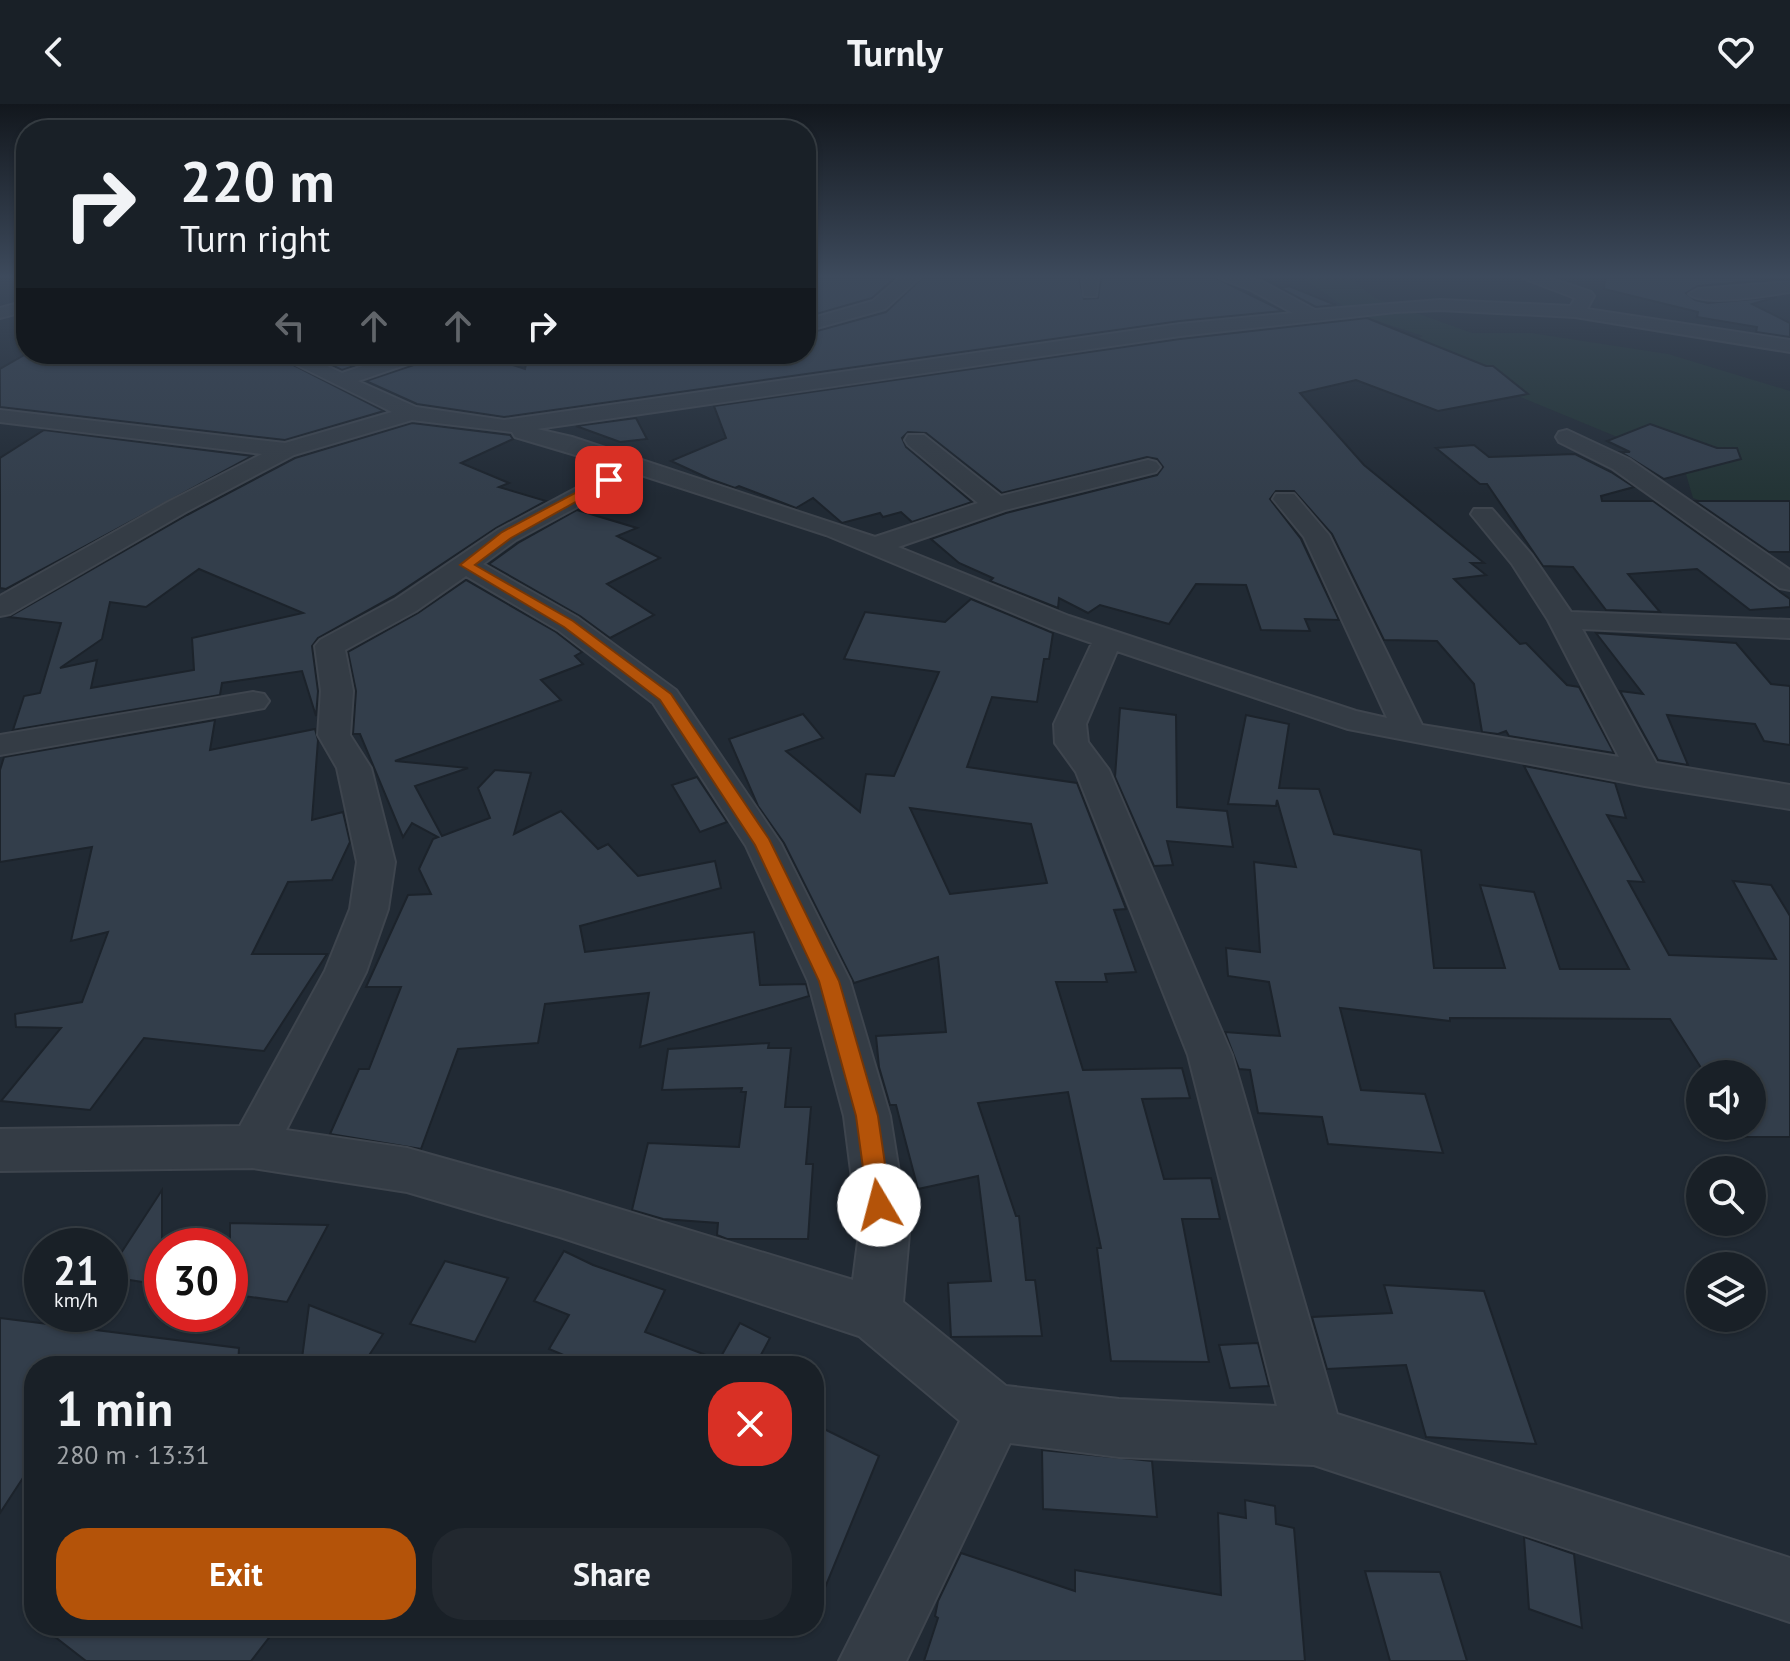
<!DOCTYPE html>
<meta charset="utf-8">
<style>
:root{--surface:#192027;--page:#22282f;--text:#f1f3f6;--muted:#9fa3a7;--line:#373e44;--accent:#b45309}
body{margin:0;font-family:"PT Sans",sans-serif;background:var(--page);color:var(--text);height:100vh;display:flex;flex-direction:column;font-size:30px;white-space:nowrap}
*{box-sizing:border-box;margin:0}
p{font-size:26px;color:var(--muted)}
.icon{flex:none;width:44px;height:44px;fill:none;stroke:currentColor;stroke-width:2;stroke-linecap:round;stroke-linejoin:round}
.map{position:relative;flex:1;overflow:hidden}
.sheet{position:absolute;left:24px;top:1252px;width:800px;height:280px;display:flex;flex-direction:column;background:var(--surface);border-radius:32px;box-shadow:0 2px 6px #0004,0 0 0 2px var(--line)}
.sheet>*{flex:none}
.guide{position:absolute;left:16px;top:16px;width:800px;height:244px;border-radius:32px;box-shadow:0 2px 6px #0004,0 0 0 2px var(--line);background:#192027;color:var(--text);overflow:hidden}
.tools{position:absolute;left:1686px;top:956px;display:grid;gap:16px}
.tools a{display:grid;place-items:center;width:80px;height:80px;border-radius:50%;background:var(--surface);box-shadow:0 2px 6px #0004,0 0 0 2px var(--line);font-size:40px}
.speed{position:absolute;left:24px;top:1124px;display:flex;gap:16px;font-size:40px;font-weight:700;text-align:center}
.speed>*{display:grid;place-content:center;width:104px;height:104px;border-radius:50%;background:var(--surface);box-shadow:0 2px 6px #0004,0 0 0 2px var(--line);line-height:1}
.speed small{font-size:20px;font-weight:400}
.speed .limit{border:12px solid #d22;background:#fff;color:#111}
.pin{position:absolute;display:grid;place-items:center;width:68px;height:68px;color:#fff;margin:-34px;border-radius:16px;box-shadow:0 4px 12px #0006}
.me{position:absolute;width:88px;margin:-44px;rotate:352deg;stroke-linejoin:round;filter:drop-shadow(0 0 6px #0008)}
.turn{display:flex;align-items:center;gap:28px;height:168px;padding:0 32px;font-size:36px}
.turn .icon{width:104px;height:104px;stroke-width:2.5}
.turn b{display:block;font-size:56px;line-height:68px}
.lanes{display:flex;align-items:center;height:76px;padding:0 32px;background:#0003;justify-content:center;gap:40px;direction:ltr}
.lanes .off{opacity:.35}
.round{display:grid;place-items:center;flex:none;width:84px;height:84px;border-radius:32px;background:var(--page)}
.summary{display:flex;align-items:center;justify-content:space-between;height:136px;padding:0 32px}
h1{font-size:48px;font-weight:800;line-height:60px}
.primary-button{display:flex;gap:16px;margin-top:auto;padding:16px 32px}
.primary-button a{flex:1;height:92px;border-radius:32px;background:var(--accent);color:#fff;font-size:32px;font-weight:800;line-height:92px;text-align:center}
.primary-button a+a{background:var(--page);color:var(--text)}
header{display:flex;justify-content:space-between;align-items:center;height:104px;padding:0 32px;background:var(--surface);font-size:36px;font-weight:800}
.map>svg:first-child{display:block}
.green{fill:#233435}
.building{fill:#333e4b;stroke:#1c232b;stroke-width:2;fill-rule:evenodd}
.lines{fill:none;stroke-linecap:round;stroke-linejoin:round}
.street-casing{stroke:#3e454e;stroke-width:4}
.street{fill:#343c45;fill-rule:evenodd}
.route{fill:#b45309;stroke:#753606;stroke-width:2}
</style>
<header><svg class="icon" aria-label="back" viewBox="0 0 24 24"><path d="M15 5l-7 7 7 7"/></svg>Turnly<svg class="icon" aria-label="heart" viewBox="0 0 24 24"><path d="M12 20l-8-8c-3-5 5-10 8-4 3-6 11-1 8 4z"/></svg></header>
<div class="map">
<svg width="1790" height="1557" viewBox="0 0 1790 1557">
<rect width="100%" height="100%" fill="#212a34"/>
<polygon class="green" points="1303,174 1350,174 1375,194 1472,229 1531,229 1668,250 1790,287 1790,428 1693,394 1683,360 1399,243 1423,232 1353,209"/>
<g class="building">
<polygon points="806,174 895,174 872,194 806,213"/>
<polygon points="922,174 1079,174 1084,195 1098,194 1101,174 1216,174 1283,207 1180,217 504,313 417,300 366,277 426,257 431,250 478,250 525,265 528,250 806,250 806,230 886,208"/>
<polygon points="1261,174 1264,174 1282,184 1289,182 1336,201 1316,203"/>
<polygon points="1605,174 1790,174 1698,182 1686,189 1695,196 1708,199 1777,193 1752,200 1790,219 1790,233 1756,228 1757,223 1697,213 1698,208 1604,185"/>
<polygon points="1367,214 1486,262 1493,262 1528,290 1438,307 1356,276 1300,289 1364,361 1484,459 1471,459 1486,471 1454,475 1520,540 1526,539 1567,581 1579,583 1614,649 1509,632 1506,627 1498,630 1482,628 1474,580 1437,537 1384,536 1332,430 1294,387 1276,387 1270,395 1301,435 1339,516 1305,515 1310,527 1261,526 1246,481 1196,480 1169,520 1100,501 1088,509 1059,494 1058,504 990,477 993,474 959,459 931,435 1006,409 1157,371 1163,363 1157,355 1147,353 1002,389 926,329 908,328 902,334 906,343 972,398 912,418 901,408 883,413 880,409 842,419 813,394 796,404 739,382 735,384 710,375 671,357 726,334 714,302 1180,235"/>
<polygon points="26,250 272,250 384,307 285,336 0,303 0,265"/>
<polygon points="308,250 390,250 342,266"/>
<polygon points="636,314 647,335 620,338 576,322"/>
<path d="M412,319l98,12 3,4 -52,24 48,20 -10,4 47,14 -50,27 -102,68 -76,42 -6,8 6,45 -2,25 -14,-45 -80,12 -2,12 -207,35 11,-34 16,-3 21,-70 -52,-6 178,-102 108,-57zM199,465l104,44 -111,25 2,32 -103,18 6,-28 -37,8 42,-29 8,-37 36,5z"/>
<polygon points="1650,320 1717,344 1737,344 1741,355 1664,375 1621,348 1630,348 1607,337"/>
<polygon points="44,326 252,352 6,485 0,484 0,354"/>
<polygon points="1474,341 1489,353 1575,350 1611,368 1634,383 1601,392 1602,397 1653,397 1790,495 1790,503 1750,506 1697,465 1628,470 1660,508 1606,506 1573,463 1543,462 1487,380 1480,380 1436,344"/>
<polygon points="1695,397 1790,397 1790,448 1769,448"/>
<polygon points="577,406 637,424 617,432 660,454 607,480 654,511 610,534 580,512 489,460 518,439"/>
<polygon points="466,476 556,528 582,548 575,552 583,560 541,576 561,596 395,657 468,664 415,682 442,732 490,714 478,684 495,666 531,669 514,730 561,707 598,745 608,740 638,772 715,757 721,784 580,822 585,848 754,828 760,881 806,880 809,892 640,943 649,889 545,900 538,939 458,945 421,1045 330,1030 359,965 369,965 401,883 366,883 408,791 431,790 419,765 433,735 438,733 412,719 403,733 360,630 353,630 356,587 348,548 418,509"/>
<path d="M971,495l82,34 -4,26h-5l-7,43 -45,-5 -25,70 110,16 49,126 -12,1 22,62 -31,2 2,8h-51l27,88 99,-2 8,30 -48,1 22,80 47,-1 9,41h-38l27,143 -98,-1 -14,-113h4l-33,-156 -90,11 38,113h3l7,64h9l7,56 -91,1 -3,-54 43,-2 -13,-105 -60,13 -22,-84h-6l-11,-38 -3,-31 70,-4 -8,-75 -84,26 -70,-140 -26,-37 -29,-67 74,-25 20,24 -37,13 74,61 6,-38 28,2 45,-104 -95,-13 21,-47 80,10zM910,704l121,16 16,59 -97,11z"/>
<polygon points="1596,529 1736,539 1771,580 1790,582 1790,641 1764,637 1755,620 1667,611 1688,661 1658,656 1620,587 1643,590"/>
<polygon points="1120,604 1176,611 1177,703 1227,707 1233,743 1167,737 1173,761 1154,762 1115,673"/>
<polygon points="1246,611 1289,620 1279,684 1319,685 1334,730 1421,746 1434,864 1505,864 1480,781 1534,788 1560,865 1629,865 1524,662 1615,679 1626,714 1607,711 1644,778 1628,777 1669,851 1776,855 1733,777 1771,781 1790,812 1790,1033 1746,1033 1739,1022 1752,1022 1752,970 1705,970 1670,915 1450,914 1450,917 1340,904 1361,986 1425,990 1443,1049 1328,1040 1322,1013 1258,1009 1250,966 1239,965 1225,928 1280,932 1269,878 1228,872 1226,844 1260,848 1254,758 1296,763 1277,696 1276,702 1228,700"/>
<polygon points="215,616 210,646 315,625 318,636 312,716 343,708 350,738 332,776 288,778 252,850 327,850 264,947 144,934 90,1006 1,997 61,924 16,923 15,910 82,898 108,828 71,837 92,743 0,758 0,666 4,653"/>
<polygon points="697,673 727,718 700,728 672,681"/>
<polygon points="769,939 768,944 791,944 785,1003 811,1003 806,1060 813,1060 808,1135 727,1135 717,1131 718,1119 663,1115 632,1106 648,1039 739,1043 746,988 741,988 742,984 662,986 668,945"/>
<polygon points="162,1086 162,1181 110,1173 110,1166"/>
<polygon points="230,1119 328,1121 287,1198 230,1190"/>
<polygon points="564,1147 593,1161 665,1186 645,1228 719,1256 740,1219 770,1234 755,1262 590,1262 549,1245 569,1211 534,1197"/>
<polygon points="445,1157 508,1174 475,1238 410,1220"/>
<polygon points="1384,1181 1484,1187 1536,1340 1426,1333 1406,1261 1327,1265 1312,1213 1392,1209"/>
<polygon points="309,1201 383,1230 362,1262 301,1262"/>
<polygon points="0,1214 239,1244 238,1262 34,1262 34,1357 0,1409"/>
<polygon points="1258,1239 1269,1282 1230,1284 1219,1241"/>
<polygon points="814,1320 879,1352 815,1508 814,1508"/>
<polygon points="1042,1346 1152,1357 1157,1413 1043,1405"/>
<polygon points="1245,1396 1275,1402 1276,1420 1294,1424 1305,1557 924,1557 938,1514 935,1512 938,1497 961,1449 1075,1487 1075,1466 1221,1491 1218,1409 1246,1414"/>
<polygon points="1524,1433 1574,1450 1582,1524 1529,1505"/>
<polygon points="1365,1467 1440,1468 1467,1557 1390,1557"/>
<polygon points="41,1522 278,1522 251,1557 86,1557"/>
</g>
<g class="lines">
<defs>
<g id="street">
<polygon points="900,174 919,174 885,205 806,227 806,216 873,197"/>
<polygon points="1082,174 1098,174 1096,192 1084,192"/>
<path d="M1219,174h29l15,4 52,28 125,-10 131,6 4,-8 -52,-20h26l42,14 3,4 -7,13 203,31v12l-215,-35 -135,-7 -45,2 -215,24 -643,93 35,8 303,100 103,-34 -70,-58 -3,-5 3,-5h16l77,61 147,-36 8,2 4,5 -4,5 -151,38 -107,37 171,69 287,95 31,7 -83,-181 -31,-38 3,-5h18l35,41 93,190 197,32 -71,-137 -36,-56 -41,-50 3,-5h18l39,45 40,58 219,8v18l-208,-9 74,134 134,22v24l-145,-23 -297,-57 -231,-78 -31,73 2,18 21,28 123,285 105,359 453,144v64l-476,-157 -195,-8 -109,-14 -104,218h-67l121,-240 -101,-85 -299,-99 -153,-45 -154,-24 -253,3v-42l240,-3 85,-155 25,-62 7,-47 -20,-94 -19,-33 3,-44 -6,-45 5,-6 76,-41 102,-69 118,-63 -101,-30 -3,-5 -100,-12 -118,35 -108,57 -176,102 -10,2v-20l168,-94 94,-48 -262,-32v-12l285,33 107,-31 -117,-58h26l41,19 57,-19h29l-3,4 -67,23 58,26 88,13 676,-96 113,-11 -42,-23zM638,370l188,61 223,93 43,15 -38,81 1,19 21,29 112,283 89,351 -158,-7 -113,-13 -103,-84 6,-68 -19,-118 -40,-135 -69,-137 -105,-154 -98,-72 -95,-54 33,-24zM466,472l92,54 95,73 93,143 62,135 36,135 15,118 -6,46 -293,-89 -153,-43 -121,-18 80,-158 22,-63 7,-47 -24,-94 -21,-33 3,-44 -8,-41 71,-39z"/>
<path d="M1790,178v10c-21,3 -86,15 -101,2l9,-5z"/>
<polygon points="26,197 26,207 0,214 0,204"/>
<polygon points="1567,326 1629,355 1790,466 1790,486 1780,484 1613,365 1559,338 1556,333 1559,328"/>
<polygon points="253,588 264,590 269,597 264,604 0,651 0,631"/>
</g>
</defs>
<use href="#street" class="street-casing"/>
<use href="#street" class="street"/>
</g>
<linearGradient id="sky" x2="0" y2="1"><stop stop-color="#12171d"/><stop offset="0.44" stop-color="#3d4a5c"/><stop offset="1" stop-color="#3d4a5c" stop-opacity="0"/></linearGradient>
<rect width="1790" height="392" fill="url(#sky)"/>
<polygon class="route" points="605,373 615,376 511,434 475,461 573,517 671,590 769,735 839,877 878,1012 891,1101 888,1109 879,1112 871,1109 868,1101 856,1012 819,877 755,741 660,596 564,523 460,461 502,428"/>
</svg>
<div class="tools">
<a><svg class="icon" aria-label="sound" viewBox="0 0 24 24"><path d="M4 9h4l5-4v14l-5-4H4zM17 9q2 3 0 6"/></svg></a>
<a><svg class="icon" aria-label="search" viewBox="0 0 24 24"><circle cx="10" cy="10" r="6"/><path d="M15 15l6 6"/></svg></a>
<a><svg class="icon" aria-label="layers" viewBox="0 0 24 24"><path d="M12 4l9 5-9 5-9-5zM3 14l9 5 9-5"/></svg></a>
</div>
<div class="speed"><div>21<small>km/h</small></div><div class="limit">30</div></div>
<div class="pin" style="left:609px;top:376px;background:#d93025"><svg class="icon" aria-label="arrive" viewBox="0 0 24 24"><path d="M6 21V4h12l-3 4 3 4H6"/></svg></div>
<svg class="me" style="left:879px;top:1101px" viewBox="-20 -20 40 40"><circle r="19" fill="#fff"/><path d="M0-13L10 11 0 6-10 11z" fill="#b45309"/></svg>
<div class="guide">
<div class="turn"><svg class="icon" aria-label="right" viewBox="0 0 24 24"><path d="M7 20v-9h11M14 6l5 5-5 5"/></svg><div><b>220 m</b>Turn right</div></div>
<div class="lanes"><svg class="icon off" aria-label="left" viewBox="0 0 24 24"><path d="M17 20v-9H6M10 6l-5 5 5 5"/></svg><svg class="icon off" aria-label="ahead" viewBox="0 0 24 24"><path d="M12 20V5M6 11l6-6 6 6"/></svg><svg class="icon off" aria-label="ahead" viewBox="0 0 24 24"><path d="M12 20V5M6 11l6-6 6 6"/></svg><svg class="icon" aria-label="right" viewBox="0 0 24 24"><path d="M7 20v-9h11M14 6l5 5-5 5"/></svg></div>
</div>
<section class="sheet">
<div class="summary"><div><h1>1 min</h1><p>280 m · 13:31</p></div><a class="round" style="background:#d93025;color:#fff"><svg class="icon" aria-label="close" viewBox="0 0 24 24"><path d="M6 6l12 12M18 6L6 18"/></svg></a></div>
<div class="primary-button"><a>Exit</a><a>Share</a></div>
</section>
</div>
